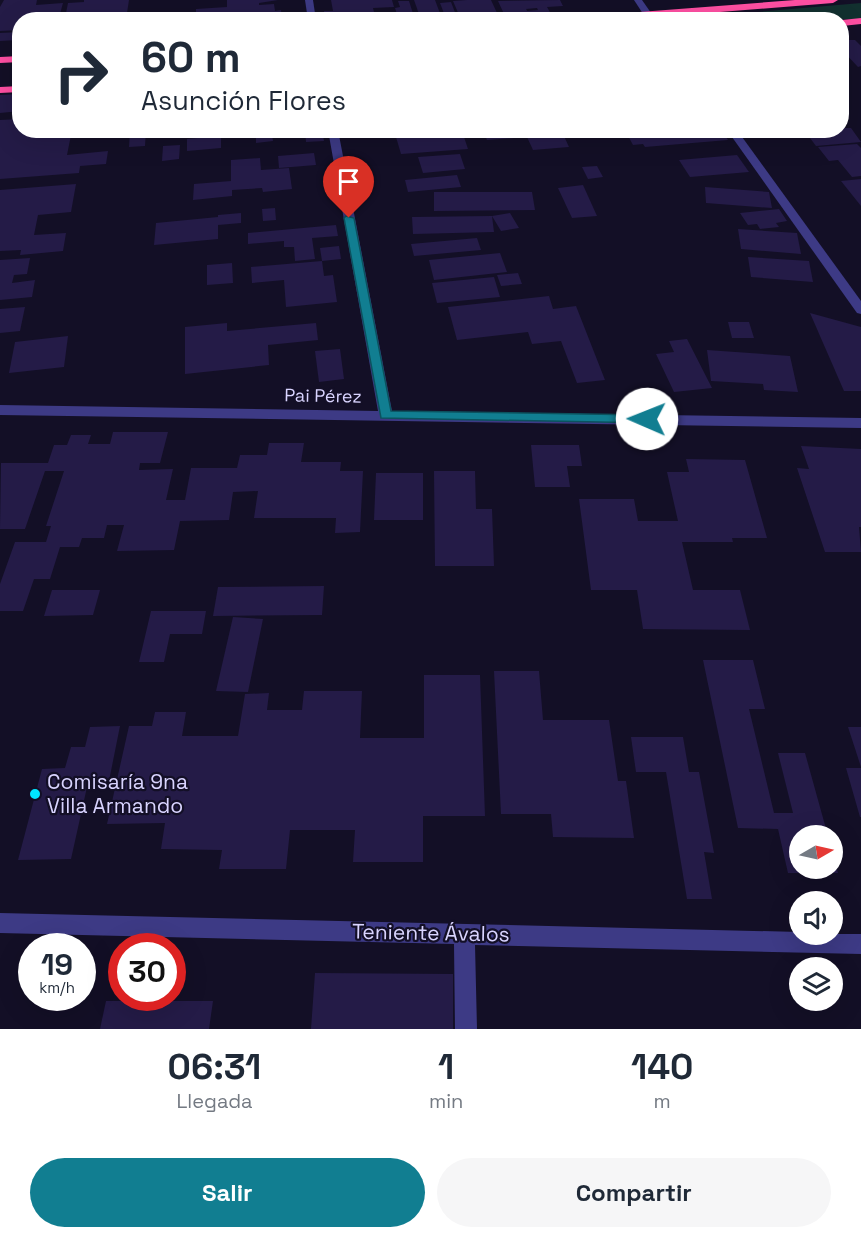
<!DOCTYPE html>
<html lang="es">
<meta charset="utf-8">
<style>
:root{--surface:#fff;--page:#f6f6f7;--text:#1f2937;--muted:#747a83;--accent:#117e91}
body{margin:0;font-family:"Space Grotesk",sans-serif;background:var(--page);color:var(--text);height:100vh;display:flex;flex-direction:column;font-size:22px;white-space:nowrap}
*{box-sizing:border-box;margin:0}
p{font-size:20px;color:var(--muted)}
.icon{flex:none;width:33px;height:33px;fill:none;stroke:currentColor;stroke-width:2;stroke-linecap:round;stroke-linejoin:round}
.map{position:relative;height:1029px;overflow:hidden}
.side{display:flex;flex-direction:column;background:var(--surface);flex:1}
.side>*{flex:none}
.top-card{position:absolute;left:12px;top:12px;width:837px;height:126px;border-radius:24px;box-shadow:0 6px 24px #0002;background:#fff;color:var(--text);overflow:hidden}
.needle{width:39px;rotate:81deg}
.tools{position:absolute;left:789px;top:825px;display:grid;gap:12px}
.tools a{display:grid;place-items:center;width:54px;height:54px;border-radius:50%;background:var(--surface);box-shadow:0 6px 24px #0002;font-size:30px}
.speed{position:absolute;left:18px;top:933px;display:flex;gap:12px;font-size:30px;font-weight:700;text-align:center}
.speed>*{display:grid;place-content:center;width:78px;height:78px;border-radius:50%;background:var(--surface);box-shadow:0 6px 24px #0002;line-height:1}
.speed small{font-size:15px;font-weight:400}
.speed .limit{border:9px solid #d22;background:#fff;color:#111}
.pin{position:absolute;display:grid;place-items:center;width:51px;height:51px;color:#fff;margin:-62px -26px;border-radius:50% 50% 50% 0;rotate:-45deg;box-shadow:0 0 6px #0007}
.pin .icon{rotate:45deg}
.me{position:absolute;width:66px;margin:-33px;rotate:271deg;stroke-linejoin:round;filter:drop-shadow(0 0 4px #0008)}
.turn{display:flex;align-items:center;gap:21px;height:126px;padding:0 30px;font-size:27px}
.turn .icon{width:78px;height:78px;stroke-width:2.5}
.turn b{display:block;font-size:42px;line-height:51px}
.eta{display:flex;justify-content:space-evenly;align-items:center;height:102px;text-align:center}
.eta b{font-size:36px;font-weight:800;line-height:42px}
.cta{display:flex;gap:12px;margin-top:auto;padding:12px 30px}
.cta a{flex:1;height:69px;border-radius:36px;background:var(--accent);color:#fff;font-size:24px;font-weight:800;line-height:69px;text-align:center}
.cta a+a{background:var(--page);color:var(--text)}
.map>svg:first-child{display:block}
.green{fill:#12302f}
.building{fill:#241b47}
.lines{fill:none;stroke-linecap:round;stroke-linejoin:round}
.minor{fill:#3d3a85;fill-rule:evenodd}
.highway{fill:#ff4fa3;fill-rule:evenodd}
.route{fill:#117e91;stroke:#0b525e;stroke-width:1.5}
.poi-dot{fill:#00e5ff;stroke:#130f26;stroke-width:2}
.labels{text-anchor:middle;stroke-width:4.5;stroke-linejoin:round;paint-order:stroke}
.street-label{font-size:18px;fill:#d9d4ff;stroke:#130f26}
.near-poi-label{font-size:21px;fill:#d9d4ff;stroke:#130f26;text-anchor:start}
.near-street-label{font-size:21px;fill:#d9d4ff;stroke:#130f26}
</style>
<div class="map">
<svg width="861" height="1029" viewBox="0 0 861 1029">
<rect width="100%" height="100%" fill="#130f26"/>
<polygon class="green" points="861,3 861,19 665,20"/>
<g class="building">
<polygon points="4,0 37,0 36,5 63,3 60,14 20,17 20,30 0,31 0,7"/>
<polygon points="84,0 129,0 127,13 102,15 101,20 81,20 82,12 66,13 68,3 84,2"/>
<polygon points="227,0 278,0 259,3 259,5 274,4 275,11 281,10 282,20 237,20 236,13 196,16 196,9 227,7"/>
<polygon points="331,0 392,0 394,7 373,8 376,20 326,20 324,11 333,11"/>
<polygon points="414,0 435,0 441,16 420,17"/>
<polygon points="467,0 491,0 497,13 459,15 453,1"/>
<polygon points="560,0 563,6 547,7 551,14 530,16 527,11 538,10 537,8 526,9 528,12 504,14 498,1"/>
<polygon points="398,1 409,1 415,20 381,20 379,15 397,14 395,8 400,7"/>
<polygon points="451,2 456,15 445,16 440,3"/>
<polygon points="20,32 20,44 17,44 18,40 0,41 0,33"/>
<polygon points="842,40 855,40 861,46 861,66 858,67 842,50"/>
<polygon points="20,94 20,111 0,113 0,95"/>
<polygon points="20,119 20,130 72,130 67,155 108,151 106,164 80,166 79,173 0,179 0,120"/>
<polygon points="842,128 851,128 861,142 816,146 810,138 825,137 820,130 842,130"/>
<polygon points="130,130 146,130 145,146 129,147"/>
<polygon points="263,130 286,130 286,134 272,135 273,141 256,143 256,136 264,136"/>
<polygon points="305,130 322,130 324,141 306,142"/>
<polygon points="483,130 588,130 588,132 563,134 569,147 533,150 527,137 487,140"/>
<polygon points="625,130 721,130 728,140 645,147 643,144 633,145"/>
<polygon points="462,131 468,149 401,154 396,137"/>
<polygon points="221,136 221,148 187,151 187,139"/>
<polygon points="857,144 861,148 861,176 852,177 838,160 829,161 818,147"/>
<polygon points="180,145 179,159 162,161 163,146"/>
<polygon points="314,153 316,165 279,168 278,156"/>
<polygon points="460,154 465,169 423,173 418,157"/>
<polygon points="737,155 749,172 690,177 679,160"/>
<polygon points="260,158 261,170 289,168 292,189 263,192 262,188 232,190 232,196 193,200 194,184 231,181 231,160"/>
<polygon points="597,166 603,177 588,179 582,167"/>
<polygon points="457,175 461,187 408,192 405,180"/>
<polygon points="861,179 861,206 841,181"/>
<polygon points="76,184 71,212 38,215 34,235 66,233 63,251 20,255 21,250 0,251 0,190"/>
<polygon points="583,185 597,216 572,218 558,188"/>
<polygon points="705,187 769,192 772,208 706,203"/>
<polygon points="434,192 532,192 535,210 434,211"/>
<polygon points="275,208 276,220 263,221 262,209"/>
<polygon points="779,209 787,221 776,223 779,227 760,229 757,224 748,225 740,213"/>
<polygon points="241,213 241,223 218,225 218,239 154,245 156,223 218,217 218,215"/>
<polygon points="510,213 519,228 501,231 492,216 494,232 413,234 412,217 492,216"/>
<polygon points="336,225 338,236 312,238 315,259 295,261 294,247 284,247 284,241 248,244 248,233"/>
<polygon points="738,229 797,233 801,254 741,249"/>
<polygon points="477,238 481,250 414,256 411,244"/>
<polygon points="339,246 341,259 322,261 320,248"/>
<polygon points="500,253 507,272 434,280 429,260"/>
<polygon points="748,257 809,261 813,282 751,277"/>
<polygon points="30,258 27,274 14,275 12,283 35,280 32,297 0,300 0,260"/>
<polygon points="322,261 324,276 333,275 337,302 286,307 284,280 252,283 251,267"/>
<polygon points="232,263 233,283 207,285 207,265"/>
<polygon points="518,273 522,284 501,286 497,275"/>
<polygon points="494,277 500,297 437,303 432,283"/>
<polygon points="549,296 553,309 576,306 605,380 577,383 561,341 532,344 528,332 457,340 448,307"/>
<polygon points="25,307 20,331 0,333 0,309"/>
<polygon points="810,313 861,327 861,391 844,391"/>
<polygon points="728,322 749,322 754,338 732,338"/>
<polygon points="227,323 227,331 316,323 318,340 268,345 269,365 185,374 185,327"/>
<polygon points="68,336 64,367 9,373 15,342"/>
<polygon points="687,339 712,388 674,392 656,354 674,352 669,341"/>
<polygon points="340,349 344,379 319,382 315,351"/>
<polygon points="707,350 790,356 798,392 764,390 763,384 711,381"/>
<polygon points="113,432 168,432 160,463 140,463 139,470 173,469 166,500 185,500 191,468 237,468 240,455 267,455 269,443 304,443 301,462 341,462 340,471 363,471 360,532 335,533 336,518 254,518 258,491 233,492 229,520 180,521 174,550 117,551 124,525 107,525 104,538 82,538 79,547 60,547 50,579 34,579 23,611 0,611 0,584 15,542 46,542 51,526 46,526 64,471 45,471 25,529 0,529 1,463 48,463 54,445 67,445 71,435 91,435 88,444 110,444"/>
<polygon points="531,445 579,445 582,466 567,466 570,487 535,487"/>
<polygon points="801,446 861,449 861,527 859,527 861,552 825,552 797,468 809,469"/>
<polygon points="686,459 745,460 767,538 732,538 733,542 682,542 693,590 740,590 750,630 643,629 637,590 591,590 579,499 634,499 638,521 678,521 667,472 689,472"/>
<polygon points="434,471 475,471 476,509 492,509 494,566 435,566"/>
<polygon points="376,473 423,473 423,520 374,520"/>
<polygon points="324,586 322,615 213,616 218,587"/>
<polygon points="52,590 100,590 93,615 44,616"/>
<polygon points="151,611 206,611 202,634 170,634 164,662 139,662"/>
<polygon points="233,617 263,619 248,692 216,691"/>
<polygon points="703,660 753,660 765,709 749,709 774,813 793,813 778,753 805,753 828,836 800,836 800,868 832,868 833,855 838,873 788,873 778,829 738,828"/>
<polygon points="494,671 539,671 543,720 609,720 618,781 626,781 634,838 553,837 551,814 501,814"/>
<polygon points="424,675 480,675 485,816 423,816 423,862 353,862 355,830 290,830 286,869 219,869 222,850 161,849 165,823 107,824 129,726 152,726 155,712 186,712 182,736 238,736 245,694 269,693 267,710 302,710 304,691 362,691 360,738 424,738"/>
<polygon points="120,726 108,786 87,787 71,859 18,860 42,769 65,768 71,747 85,747 90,727"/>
<polygon points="848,727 861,727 861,767"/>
<polygon points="631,737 683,737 689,772 699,772 714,853 704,852 712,899 687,899 666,772 636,772"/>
<polygon points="846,768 861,768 861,817 860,817"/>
<polygon points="315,973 453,974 453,1029 311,1029"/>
<polygon points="106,1001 213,1001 209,1029 100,1029"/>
</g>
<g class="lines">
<g class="minor">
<polygon points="305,0 313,0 316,20 308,20"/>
<polygon points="634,0 642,0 656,20 647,20"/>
<polygon points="328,130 338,130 392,411 861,418 861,428 0,415 0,405 378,411"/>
<polygon points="727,130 737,130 861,301 861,314 857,313"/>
<polygon points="0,913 800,932 800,934 861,934 861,954 475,945 477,1029 455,1029 454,944 0,933"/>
</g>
<g class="highway">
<polygon points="795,0 838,0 833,3 619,20 569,20 574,17"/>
<polygon points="861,18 861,24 842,26 842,20"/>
<polygon points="20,56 20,62 0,63 0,57"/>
<polygon points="20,86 20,92 0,93 0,87"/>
</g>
</g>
<polygon class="route" points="346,216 354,218 391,411 647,415 653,419 652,423 381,418 344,218"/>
<circle class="poi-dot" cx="35" cy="794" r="6"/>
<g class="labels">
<g class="street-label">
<text transform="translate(323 396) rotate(1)" y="6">Pai Pérez</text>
</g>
<g class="near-poi-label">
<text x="47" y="789">Comisaría 9na<tspan x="47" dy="24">Villa Armando</tspan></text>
</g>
<g class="near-street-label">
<text transform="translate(431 933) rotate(1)" y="7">Teniente Ávalos</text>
</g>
</g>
</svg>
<div class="tools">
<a><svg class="needle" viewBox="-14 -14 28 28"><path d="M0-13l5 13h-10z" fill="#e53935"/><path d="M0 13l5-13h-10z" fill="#747a83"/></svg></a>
<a><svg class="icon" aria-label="sound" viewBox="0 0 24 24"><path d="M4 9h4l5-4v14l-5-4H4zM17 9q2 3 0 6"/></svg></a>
<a><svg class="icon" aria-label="layers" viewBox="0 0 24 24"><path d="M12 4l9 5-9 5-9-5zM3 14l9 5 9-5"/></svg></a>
</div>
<div class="speed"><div>19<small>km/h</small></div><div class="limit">30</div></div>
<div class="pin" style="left:349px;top:218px;background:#d93025"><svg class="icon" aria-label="arrive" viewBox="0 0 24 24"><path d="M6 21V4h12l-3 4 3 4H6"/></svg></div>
<svg class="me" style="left:647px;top:419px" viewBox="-20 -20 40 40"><circle r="19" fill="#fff"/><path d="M0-13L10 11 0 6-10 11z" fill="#117e91"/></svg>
<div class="top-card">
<div class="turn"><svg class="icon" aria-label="right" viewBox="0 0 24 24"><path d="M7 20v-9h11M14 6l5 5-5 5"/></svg><div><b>60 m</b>Asunción Flores</div></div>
</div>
</div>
<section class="side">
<div class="eta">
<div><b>06:31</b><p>Llegada</p></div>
<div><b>1</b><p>min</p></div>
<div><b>140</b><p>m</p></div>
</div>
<div class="cta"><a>Salir</a><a>Compartir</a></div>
</section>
